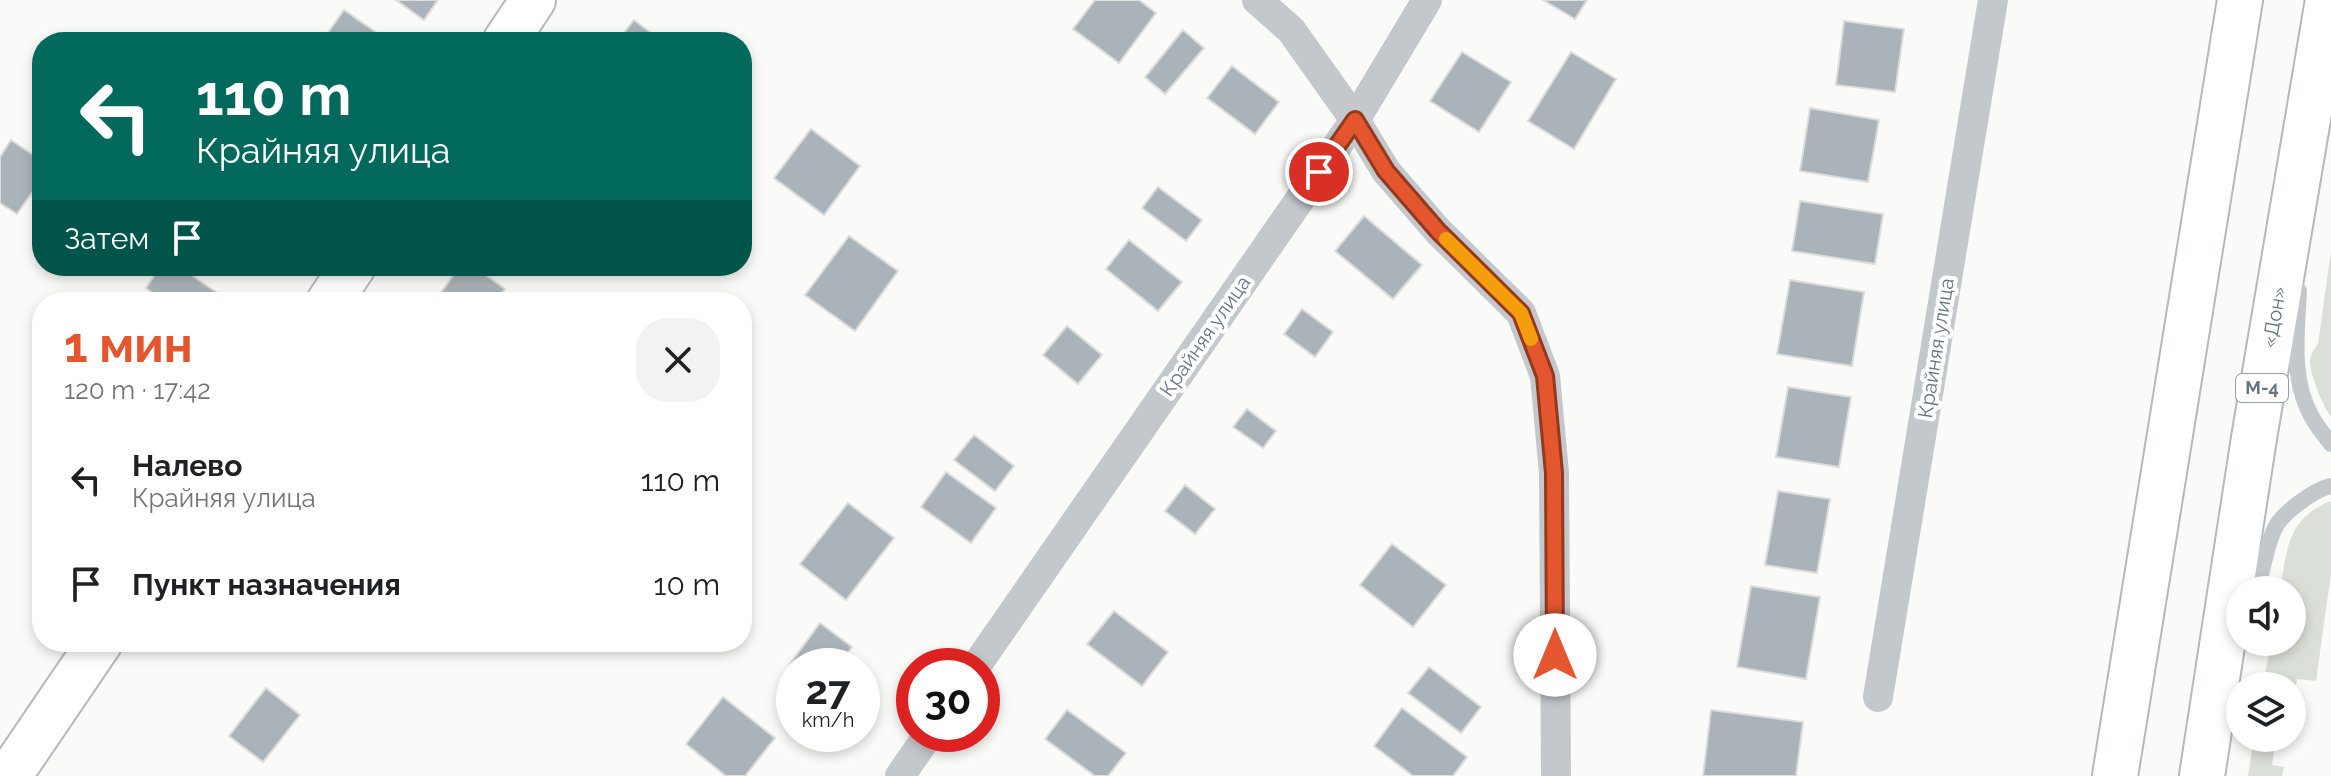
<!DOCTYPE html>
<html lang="ru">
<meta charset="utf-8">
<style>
:root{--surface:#fff;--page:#f2f2f2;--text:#202124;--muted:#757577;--accent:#e4572e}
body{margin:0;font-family:Raleway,sans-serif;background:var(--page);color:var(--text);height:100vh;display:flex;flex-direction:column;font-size:30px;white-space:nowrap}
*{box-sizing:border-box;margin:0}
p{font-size:26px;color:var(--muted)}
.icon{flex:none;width:44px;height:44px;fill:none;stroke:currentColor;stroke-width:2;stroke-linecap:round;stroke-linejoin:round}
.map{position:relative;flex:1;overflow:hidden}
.sheet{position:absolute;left:32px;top:292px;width:720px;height:360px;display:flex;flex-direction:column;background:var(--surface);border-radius:32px;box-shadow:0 4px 12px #0003}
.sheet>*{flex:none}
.top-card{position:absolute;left:32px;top:32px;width:720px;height:244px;border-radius:32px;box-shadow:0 4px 12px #0003;background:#00695c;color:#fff;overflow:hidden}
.controls{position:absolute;left:2226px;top:576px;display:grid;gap:16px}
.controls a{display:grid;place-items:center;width:80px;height:80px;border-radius:50%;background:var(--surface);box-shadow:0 4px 12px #0003;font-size:40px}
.speed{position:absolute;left:776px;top:648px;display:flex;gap:16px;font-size:40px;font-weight:700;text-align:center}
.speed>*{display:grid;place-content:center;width:104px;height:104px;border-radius:50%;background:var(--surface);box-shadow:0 4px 12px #0003;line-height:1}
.speed small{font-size:20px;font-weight:400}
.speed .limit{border:12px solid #d22;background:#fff;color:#111}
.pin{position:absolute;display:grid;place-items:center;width:68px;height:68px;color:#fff;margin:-34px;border:4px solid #fff;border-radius:50%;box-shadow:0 2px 8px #0007}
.me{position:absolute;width:88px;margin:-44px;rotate:0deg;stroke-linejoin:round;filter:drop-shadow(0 0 6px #0008)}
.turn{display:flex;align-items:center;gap:28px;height:168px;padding:0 32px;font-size:36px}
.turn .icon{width:104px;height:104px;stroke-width:2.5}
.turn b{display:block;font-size:56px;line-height:68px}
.then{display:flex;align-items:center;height:76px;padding:0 32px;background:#0003;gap:16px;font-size:30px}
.round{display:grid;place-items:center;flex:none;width:84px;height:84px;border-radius:32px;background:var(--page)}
.summary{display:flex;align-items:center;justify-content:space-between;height:136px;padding:0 32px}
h1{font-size:48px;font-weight:700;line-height:60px;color:var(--accent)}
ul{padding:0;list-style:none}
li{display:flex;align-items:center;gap:24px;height:104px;padding:0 32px}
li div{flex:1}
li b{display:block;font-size:30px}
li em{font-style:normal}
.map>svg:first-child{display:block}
.green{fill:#dadfd7}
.building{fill:#aab3b9;stroke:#dcdcda;stroke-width:2}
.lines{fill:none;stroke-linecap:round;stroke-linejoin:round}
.secondary-casing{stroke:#b3babf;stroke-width:48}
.highway-casing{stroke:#b4b9bd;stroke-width:48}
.lane{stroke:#c3c8cc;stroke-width:16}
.street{stroke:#c3c8cc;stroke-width:30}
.secondary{stroke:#fff;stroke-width:44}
.highway{stroke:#fff;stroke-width:44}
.route-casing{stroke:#94391e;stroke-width:20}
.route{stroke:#e4572e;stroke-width:14}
.slow{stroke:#f59e0b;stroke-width:14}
.labels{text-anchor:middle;stroke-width:8;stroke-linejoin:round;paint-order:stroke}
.shield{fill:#fff;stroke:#939fa8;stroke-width:2}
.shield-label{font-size:18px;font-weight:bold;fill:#657683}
.street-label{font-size:20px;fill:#657683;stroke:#fff}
</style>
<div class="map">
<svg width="2331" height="776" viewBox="0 0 2331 776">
<rect width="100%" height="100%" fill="#fafaf8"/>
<g class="green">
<path d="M2331,251v166c-9,-13 -20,-40 -21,-55 0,-7 4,-13 8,-18z"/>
<path d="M2331,501v72l-15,108 -19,-2 -5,31v-24h-29l8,-44h21v-52h-12c7,-40 7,-72 51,-89z"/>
<polygon points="2254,738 2288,738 2288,741 2276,740 2272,765 2284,767 2282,776 2248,776"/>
</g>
<g class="building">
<polygon points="396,0 438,0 424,20"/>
<polygon points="1095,0 1139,0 1156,13 1119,63 1073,29"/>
<polygon points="1543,0 1587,0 1575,19"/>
<polygon points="344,10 380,35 376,42 332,42 325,37"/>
<polygon points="634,20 663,42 617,42"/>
<polygon points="1844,21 1904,29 1895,92 1836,85"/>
<polygon points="1183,30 1204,48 1165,94 1145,77"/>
<polygon points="1462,52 1511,82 1479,132 1430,101"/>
<polygon points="1571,52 1616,79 1574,149 1528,121"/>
<polygon points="1232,66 1279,102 1255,134 1207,98"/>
<polygon points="1810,108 1879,120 1868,182 1800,171"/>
<polygon points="811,129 860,166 824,215 774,178"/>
<polygon points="11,140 42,161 42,178 17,214 0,203 0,157"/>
<polygon points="1158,187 1202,220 1186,241 1142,208"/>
<polygon points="1800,201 1883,214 1875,264 1792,251"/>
<polygon points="1364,216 1422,265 1393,299 1335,251"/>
<polygon points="849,236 898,271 855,331 805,295"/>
<polygon points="1129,240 1182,282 1158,311 1106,269"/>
<polygon points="161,266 178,266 229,301 165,302 146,288"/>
<polygon points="460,266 473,266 505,289 496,302 451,302 440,294"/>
<polygon points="1790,280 1864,292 1852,366 1777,354"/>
<polygon points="1302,309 1333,332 1315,357 1284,334"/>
<polygon points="1067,326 1102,355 1078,384 1043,355"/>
<polygon points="1788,387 1851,397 1839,467 1776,457"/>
<polygon points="1247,409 1276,431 1263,448 1233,427"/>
<polygon points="974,435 1014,466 995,491 954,460"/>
<polygon points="946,472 996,508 971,543 921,507"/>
<polygon points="1185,485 1215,509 1195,534 1165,511"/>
<polygon points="1778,491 1830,499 1817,573 1765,565"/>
<polygon points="848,503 894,538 846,600 800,564"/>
<polygon points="1392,544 1446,585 1413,627 1360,585"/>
<polygon points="1751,586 1820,597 1806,679 1737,667"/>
<polygon points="1114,611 1168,652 1142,686 1087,644"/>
<polygon points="820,623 852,647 838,666 794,667 790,664"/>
<polygon points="1429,667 1481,707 1461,733 1408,693"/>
<polygon points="266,688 300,715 263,762 229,736"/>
<polygon points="723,697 775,738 745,776 726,776 686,744"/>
<polygon points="1402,708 1467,757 1453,776 1413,776 1374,746"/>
<polygon points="1067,710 1126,753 1108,776 1095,776 1045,739"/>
<polygon points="1711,710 1803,722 1796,776 1703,776"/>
</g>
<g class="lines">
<defs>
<g id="secondary">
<polyline points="505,42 533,0"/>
<polyline points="329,302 353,266"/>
<polyline points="9,776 100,642"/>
</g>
<g id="highway">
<polyline points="2115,776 2240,0"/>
<polyline points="2202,776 2254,438 2328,0"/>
</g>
</defs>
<use href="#secondary" class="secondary-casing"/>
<use href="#highway" class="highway-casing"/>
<g class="lane">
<path d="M2299,291c-2,42 -9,90 14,128 5,9 12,17 18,25"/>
<path d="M2257,590c6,-20 9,-44 18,-62 7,-15 40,-39 56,-42"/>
</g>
<g class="street">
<polyline points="1257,0 1291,30 1355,120 1386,171 1438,231 1521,313 1545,376 1554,473 1556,776"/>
<polyline points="976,666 1355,120 1427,0"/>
<polyline points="1878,697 1993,0"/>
<polyline points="900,776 929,734"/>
</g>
<use href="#secondary" class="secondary"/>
<use href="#highway" class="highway"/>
</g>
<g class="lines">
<defs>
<polyline id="route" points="1319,172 1355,120 1386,171 1438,231 1521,313 1545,376 1554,473 1555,655"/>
</defs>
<use href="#route" class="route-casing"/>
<use href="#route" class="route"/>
<polyline class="slow" points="1446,239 1521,313 1531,339"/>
</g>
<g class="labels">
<rect class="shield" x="2236" y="374" width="52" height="28" rx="6"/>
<g class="shield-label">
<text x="2262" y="394">М-4</text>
</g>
<g class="street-label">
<text transform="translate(2274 317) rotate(-80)" y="7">«Дон»</text>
<text transform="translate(1205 336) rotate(-55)" y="7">Крайняя улица</text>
<text transform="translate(1936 348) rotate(-81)" y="7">Крайняя улица</text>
</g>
</g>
</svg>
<div class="controls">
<a><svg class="icon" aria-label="sound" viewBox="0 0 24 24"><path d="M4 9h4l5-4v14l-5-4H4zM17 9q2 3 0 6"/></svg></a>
<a><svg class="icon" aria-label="layers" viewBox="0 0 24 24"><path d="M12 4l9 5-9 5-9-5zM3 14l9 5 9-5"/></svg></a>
</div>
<div class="speed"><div>27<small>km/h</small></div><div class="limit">30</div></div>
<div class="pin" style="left:1319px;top:172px;background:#d93025"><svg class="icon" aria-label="arrive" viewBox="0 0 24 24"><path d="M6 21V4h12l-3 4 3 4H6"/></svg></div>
<svg class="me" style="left:1555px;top:655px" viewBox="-20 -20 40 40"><circle r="19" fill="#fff"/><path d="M0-13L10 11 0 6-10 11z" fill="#e4572e"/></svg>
<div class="top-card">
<div class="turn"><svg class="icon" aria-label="left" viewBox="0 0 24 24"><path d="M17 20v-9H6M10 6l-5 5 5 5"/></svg><div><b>110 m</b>Крайняя улица</div></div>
<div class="then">Затем<svg class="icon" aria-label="arrive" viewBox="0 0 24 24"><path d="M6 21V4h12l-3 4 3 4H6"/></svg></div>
</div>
<section class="sheet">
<div class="summary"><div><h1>1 мин</h1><p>120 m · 17:42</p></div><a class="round"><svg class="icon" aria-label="close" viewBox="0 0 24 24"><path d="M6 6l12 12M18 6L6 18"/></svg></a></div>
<ul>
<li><svg class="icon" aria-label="left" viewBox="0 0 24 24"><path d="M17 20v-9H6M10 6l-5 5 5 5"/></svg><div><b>Налево</b><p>Крайняя улица</p></div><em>110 m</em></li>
<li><svg class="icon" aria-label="arrive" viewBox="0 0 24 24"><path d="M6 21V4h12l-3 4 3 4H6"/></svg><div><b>Пункт назначения</b></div><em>10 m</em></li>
</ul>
</section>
</div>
